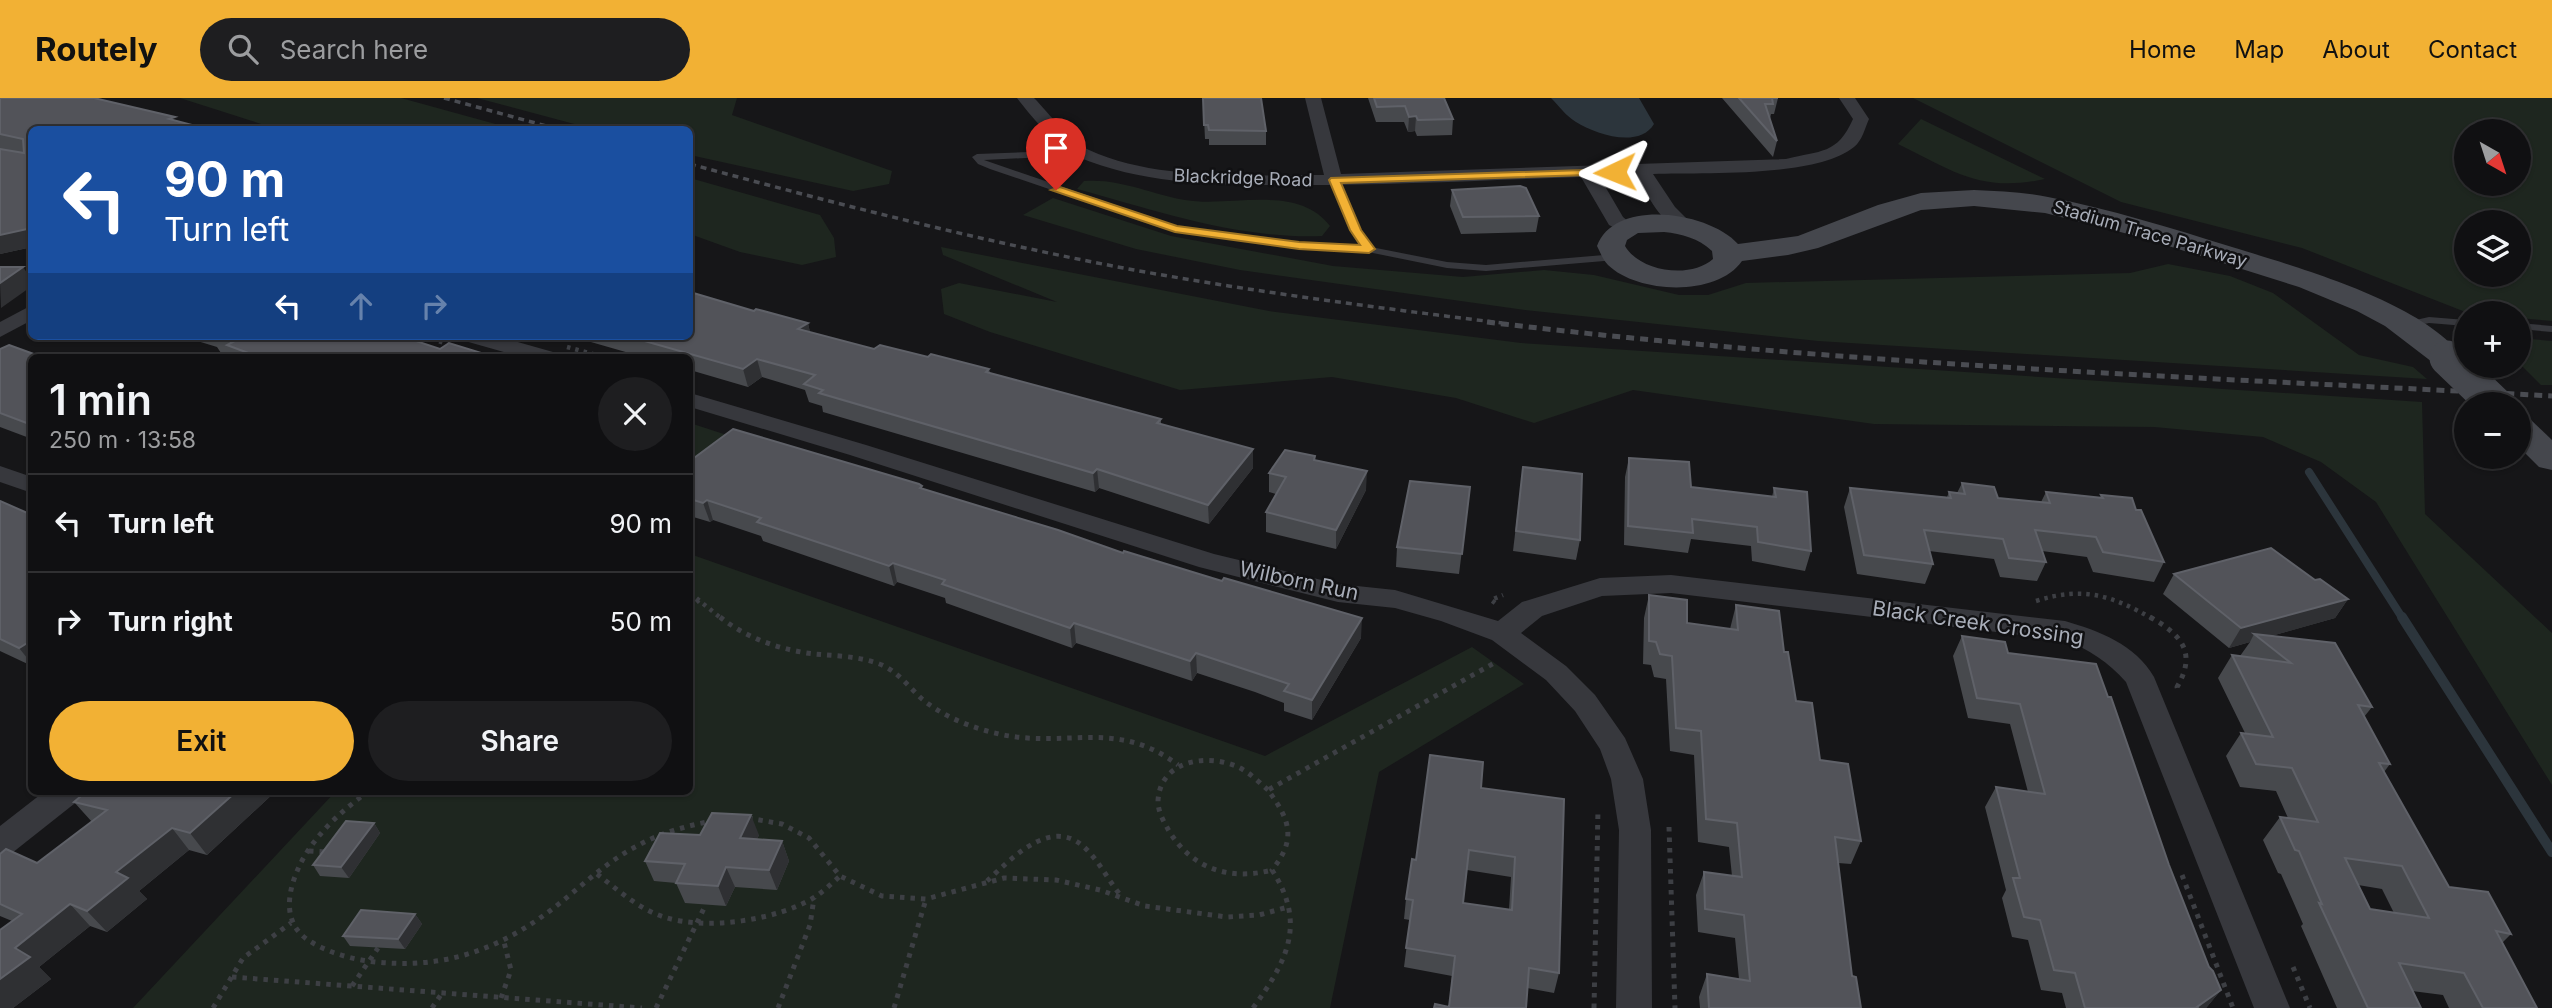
<!DOCTYPE html>
<meta charset="utf-8">
<style>
:root{--surface:#101012;--page:#1e1e20;--text:#f1f3f6;--muted:#9c9d9f;--line:#303032;--accent:#f2b134}
body{margin:0;font-family:Inter,sans-serif;background:var(--page);color:var(--text);height:100vh;display:flex;flex-direction:column;font-size:26px;white-space:nowrap}
*{box-sizing:border-box;margin:0}
p{font-size:23px;color:var(--muted)}
.icon{flex:none;width:38px;height:38px;fill:none;stroke:currentColor;stroke-width:2;stroke-linecap:round;stroke-linejoin:round}
.map{position:relative;flex:1;overflow:hidden}
.side{position:absolute;left:28px;top:256px;width:665px;height:441px;display:flex;flex-direction:column;background:var(--surface);border-radius:10px;box-shadow:0 2px 5px #0004,0 0 0 2px var(--line)}
.side>*{flex:none}
.banner{position:absolute;left:28px;top:28px;width:665px;height:214px;border-radius:10px;box-shadow:0 2px 5px #0004,0 0 0 2px var(--line);background:#1a4fa0;color:#fff;overflow:hidden}
.needle{width:46px;rotate:141deg}
.tools{position:absolute;left:2454px;top:21px;display:grid;gap:14px}
.tools a{display:grid;place-items:center;width:77px;height:77px;border-radius:50%;background:var(--surface);box-shadow:0 2px 5px #0004,0 0 0 2px var(--line);font-size:35px}
.pin{position:absolute;display:grid;place-items:center;width:60px;height:60px;color:#fff;margin:-72px -30px;border-radius:50% 50% 50% 0;rotate:-45deg;box-shadow:0 0 7px #0007}
.pin .icon{rotate:45deg}
.me{position:absolute;width:77px;margin:-38px;rotate:268deg;stroke-linejoin:round;filter:drop-shadow(0 0 5px #0008)}
.turn{display:flex;align-items:center;gap:24px;height:147px;padding:0 21px;font-size:32px}
.turn .icon{width:91px;height:91px;stroke-width:2.5}
.turn b{display:block;font-size:49px;line-height:60px}
.lanes{display:flex;align-items:center;height:66px;padding:0 21px;background:#0003;justify-content:center;gap:35px;direction:ltr}
.lanes .off{opacity:.35}
.round{display:grid;place-items:center;flex:none;width:74px;height:74px;border-radius:37px;background:var(--page)}
.headline{display:flex;align-items:center;justify-content:space-between;height:119px;padding:0 21px}
h1{font-size:42px;font-weight:600;line-height:52px}
.primary-button{display:flex;gap:14px;margin-top:auto;padding:14px 21px}
.primary-button a{flex:1;height:80px;border-radius:42px;background:var(--accent);color:#111;font-size:28px;font-weight:600;line-height:80px;text-align:center}
.primary-button a+a{background:var(--page);color:var(--text)}
ul{padding:0;list-style:none}
li{display:flex;align-items:center;gap:21px;height:98px;padding:0 21px;border-top:2px solid var(--line)}
li div{flex:1}
li b{display:block;font-size:26px}
li em{font-style:normal}
header{display:flex;align-items:center;gap:42px;box-sizing:border-box;height:98px;padding:0 35px;background:var(--accent);color:#111}
header strong{font-size:33px}
nav{display:flex;gap:38px;margin-inline-start:auto;font-size:24px}
.search{width:490px;height:63px;background:var(--page);display:flex;align-items:center;gap:18px;box-sizing:border-box;padding:0 24px;border-radius:38px;color:var(--muted);font-size:26px}
.map>svg:first-child{display:block}
.green{fill:#1e261f;fill-rule:evenodd}
.water{fill:#2c353c}
.lines{fill:none;stroke-linecap:round;stroke-linejoin:round}
.stream-far1{stroke:#2c353c;stroke-width:8}
.stream{stroke:#2c353c;stroke-width:10}
.path-far1{stroke:#3d3f44;stroke-width:4.5;stroke-dasharray:3.5 5;stroke-linecap:butt}
.path{stroke:#3d3f44;stroke-width:5;stroke-dasharray:4.5 6;stroke-linecap:butt}
.lane{fill:#37383d;fill-rule:evenodd}
.street{fill:#37383d;fill-rule:evenodd}
.secondary{fill:#45474d;fill-rule:evenodd}
.rail-far1{stroke:#4a4c52;stroke-width:3.5;stroke-dasharray:6 5;stroke-linecap:butt}
.rail{stroke:#4a4c52;stroke-width:5;stroke-dasharray:8 6;stroke-linecap:butt}
.secondary-bridge{stroke:#45474d;stroke-width:35}
.wall{fill:#47494d;fill-rule:evenodd}
.shaded-wall{fill:#2f3033}
.building{fill:#525359;stroke:#5f6168;stroke-width:2;fill-rule:evenodd}
.route{fill:#f2b134;stroke:#9d7322;stroke-width:2}
.labels{text-anchor:middle;stroke-width:5;stroke-linejoin:round;paint-order:stroke}
.far-street-label{font-size:18px;fill:#a8adb8;stroke:#111113}
.street-label{font-size:21px;fill:#a8adb8;stroke:#111113}
</style>
<header>
<strong>Routely</strong>
<div class="search"><svg class="icon" aria-label="search" viewBox="0 0 24 24"><circle cx="10" cy="10" r="6"/><path d="M15 15l6 6"/></svg>Search here</div>
<nav><a>Home</a><a>Map</a><a>About</a><a>Contact</a></nav>
</header>
<div class="map">
<svg width="2552" height="910" viewBox="0 0 2552 910">
<rect width="100%" height="100%" fill="#161618"/>
<g class="green">
<polygon points="180,0 401,0 514,31 277,31"/>
<polygon points="477,0 737,0 732,17 892,73 889,86 853,93 690,57 690,32 593,31"/>
<path d="M1913,0h639v223l-34,-3v-5h-50l-166,-65 -181,-46zM2466,33h52v53h-52zM2466,124h52v53h-52z"/>
<path d="M1921,21l124,60c-64,14 -92,-8 -147,-35z"/>
<polygon points="690,80 820,117 834,140 836,159 802,167 740,154 690,136"/>
<path d="M1084,83c35,-3 67,13 101,19 46,8 112,-17 145,26l-8,10c-85,3 -164,-25 -245,-47z"/>
<polygon points="1053,100 1171,138 1333,168 1463,179 1544,172 1594,177 1679,197 1708,197 1746,185 2130,175 2168,166 2230,178 2273,195 2359,257 2413,269 2427,281 1818,243 1525,212 1240,172 1136,151 1023,117"/>
<polygon points="941,149 1269,213 1521,245 2422,304 2425,416 2552,535 2552,687 2376,404 2321,364 2263,339 2154,329 1874,326 1633,292 1534,325 1456,300 1332,279 1180,292 990,234 944,216 941,191 959,185 1057,204 943,157"/>
<polygon points="2518,240 2552,243 2552,287 2541,287 2518,264"/>
<polygon points="690,325 733,339 690,373"/>
<polygon points="690,456 1265,658 1472,549 1524,586 1379,674 1330,910 133,910 336,693 690,693"/>
</g>
<path class="water" d="M1551,0h88l15,26c-15,25 -59,10 -78,-2 -10,-6 -17,-16 -25,-24z"/>
<g class="lines">
<polyline class="stream-far1" points="2309,374 2403,521"/>
<polyline class="stream" points="2402,519 2552,754"/>
<g class="path-far1">
<polyline points="423,238 450,247"/>
<polyline points="567,249 600,258"/>
<polyline points="690,495 722,521"/>
<path d="M2036,503c47,-15 75,-6 117,18"/>
<polyline points="1495,505 1491,502 1503,497"/>
<polyline points="690,510 700,501"/>
</g>
<g class="path">
<path d="M720,519c26,21 61,33 94,37 22,2 46,2 68,11 16,7 27,22 40,34 22,18 50,29 77,35 68,15 117,-16 179,31"/>
<path d="M2150,519c32,18 47,36 27,70l1,4"/>
<path d="M1268,692c-9,-8 -19,-18 -30,-23 -31,-14 -78,-7 -80,34 0,11 6,21 11,30 23,38 61,50 103,39"/>
<path d="M369,693c-28,20 -57,46 -71,78 -11,25 -15,54 10,71 23,15 54,22 81,23 66,4 120,-19 171,-60 25,-20 48,-42 77,-57 23,-13 49,-20 75,-25"/>
<polyline points="748,720 782,726 809,740 840,778 882,798 926,801 1004,780 1056,782 1100,792 1145,808 1227,819 1259,817 1288,809"/>
<polyline points="1669,729 1675,910"/>
<polyline points="309,753 326,754"/>
<path d="M597,776c21,16 42,35 67,43 42,14 114,3 151,-20 9,-6 17,-14 25,-21"/>
<polyline points="2182,777 2233,910"/>
<path d="M987,783c27,-25 68,-68 102,-29 13,14 21,31 33,45"/>
<polyline points="2293,869 2310,910"/>
<polyline points="232,879 642,910"/>
<polyline points="352,888 378,850"/>
<polyline points="501,900 511,872 504,844"/>
<polyline points="213,910 243,860 291,825"/>
<polyline points="432,910 442,895"/>
<polyline points="656,910 706,806"/>
<polyline points="778,910 810,827 814,800"/>
<polyline points="894,910 926,801"/>
<path d="M1253,910c34,-47 54,-84 19,-138 25,-31 18,-50 -4,-80l228,-128"/>
<polyline points="1594,910 1598,711"/>
</g>
<g class="lane">
<polygon points="1081,52 1084,53 1084,57 984,62 1177,128 1299,144 1360,147 1350,132 1329,82 1334,79 1339,82 1360,132 1371,149 1447,164 1486,167 1616,156 1621,159 1616,162 1486,173 1447,170 1368,154 1299,150 1175,134 990,71 978,66 972,59 977,56"/>
<polygon points="2429,219 2466,222 2466,228 2429,225 2406,230 2400,227 2402,225"/>
<polygon points="2518,225 2552,228 2552,234 2518,231"/>
</g>
<g class="street">
<path d="M1017,0h17c16,16 34,42 55,52 68,31 161,25 235,25l-19,-77h16l20,76 445,-15c35,-9 51,-4 67,-40l-14,-21h16l14,21c-4,9 -7,22 -15,28 -38,31 -151,25 -201,27l22,33 19,19 -9,6c-24,-6 -37,-38 -50,-57l-36,1 24,41 13,11 -9,6 -18,-9 -28,-48c-94,3 -188,8 -283,8 -75,0 -150,1 -220,-28 -19,-7 -49,-43 -61,-59z"/>
<polygon points="32,207 32,222 0,239 0,224"/>
<polygon points="462,238 496,238 553,254 556,259 522,259 465,243"/>
<path d="M690,295l176,52 348,109 124,30 57,6 103,31 24,-19 78,-24 71,-3 394,46c34,10 70,23 89,56l136,331h-36l-128,-326c-18,-20 -37,-33 -62,-42l-393,-47 -69,3 -60,20 -21,17 45,33 29,29 30,43 18,41 8,51 1,178h-36l3,-178 -8,-51 -11,-30 -25,-38 -29,-31 -54,-40 -51,-19 -46,-13 -57,-6 -139,-35 -349,-112 -160,-48z"/>
<polygon points="0,368 32,379 32,395 0,384"/>
<polygon points="45,693 84,693 79,702 12,755 0,759 0,728"/>
</g>
<g class="secondary">
<path d="M1974,92c25,1 49,2 74,7 62,12 123,31 184,50 64,20 192,55 231,111l-5,7 -11,3 -11,-3 -51,-39 -28,-15 -58,-24 -159,-50 -95,-24 -71,-7 -53,4 -103,38 -30,7 -46,6c-25,36 -104,33 -134,4 -5,-5 -8,-13 -11,-19 18,-49 113,-34 141,-2l60,-8 80,-31 43,-12zM1664,134c18,2 34,6 48,19l1,8c-22,20 -73,13 -88,-13l2,-6 11,-7z"/>
<polygon points="2518,318 2530,321 2552,342 2552,372 2539,369 2518,348"/>
</g>
<g class="rail-far1">
<polyline points="444,0 561,32"/>
<path d="M690,66c147,40 294,78 444,106 122,22 245,38 368,53"/>
</g>
<path class="rail" d="M1487,224c353,43 710,55 1065,74"/>
<polyline class="secondary-bridge" points="2447,260 2495,306"/>
</g>
<g class="wall">
<polygon points="0,0 32,32 32,149 0,156"/>
<polygon points="1203,0 1266,33 1266,47 1209,47 1209,41 1205,41"/>
<polygon points="1368,0 1444,0 1453,21 1452,37 1417,38 1415,33 1408,34 1404,24 1376,24"/>
<polygon points="1722,0 1778,0 1774,16 1771,16 1770,21 1777,43 1773,59"/>
<polygon points="1452,92 1539,118 1536,134 1461,136 1450,108"/>
<polygon points="754,213 808,225 810,235 874,251 928,259 989,271 990,275 1161,321 1161,327 1253,351 1253,370 1209,426 1099,390 1095,394 823,314 822,308 809,304 805,292 762,279 748,289 690,272 690,259 643,259 570,238 690,238"/>
<polygon points="181,238 400,238 440,251 488,257 489,259 232,259 221,255 217,249"/>
<polygon points="0,251 32,259 32,341 0,329"/>
<polygon points="1629,360 1691,389 1772,399 1774,390 1811,453 1805,473 1752,463 1751,448 1691,441 1688,455 1624,447 1625,379"/>
<polygon points="1315,362 1366,392 1336,451 1266,434 1266,414 1276,396 1269,394 1269,375"/>
<polygon points="690,363 922,391 1361,540 1312,622 1284,613 1284,605 1255,594 1197,575 1192,583 1076,545 1072,550 946,505 945,500 897,484 894,488 763,443 761,438 713,422 710,424 690,418"/>
<polygon points="1523,369 1580,442 1576,462 1513,453"/>
<polygon points="1962,385 1998,400 2041,404 2046,394 2100,400 2101,397 2136,412 2164,464 2154,484 2093,474 2087,459 2042,453 2046,464 2037,483 2000,479 1994,461 1929,453 1933,466 1925,486 1857,476 1844,409 1850,390 1947,399 1949,394 1957,395"/>
<polygon points="1470,389 1459,476 1396,469 1397,449"/>
<polygon points="0,403 32,417 32,568 0,553"/>
<path d="M2174,476l141,6 33,19 -13,19 -64,18 101,71 -8,10 26,47 -6,8 65,115 62,47 -9,9 35,65h-88l-6,-13 -31,-4 9,17h-84l-36,-82 2,-2 -22,-50 -3,-1 -15,-33 17,-23 8,1 -12,-27 -36,-4 -14,-31 15,-23h4l-27,-55 14,-23 8,1 10,-14 -21,6 -66,-54zM2358,787l24,4 12,24 -24,-4z"/>
<polygon points="1649,497 1687,525 1730,531 1736,507 1784,554 1796,603 1820,662 1861,743 1851,766 1838,765 1852,878 1861,910 1700,910 1699,899 1707,876 1739,881 1735,840 1698,834 1696,797 1704,774 1732,778 1729,749 1698,744 1694,657 1670,653 1666,581 1654,579 1651,567 1643,566 1644,520"/>
<polygon points="1962,538 2008,555 2169,767 2209,869 2221,892 2206,910 2066,910 2062,895 2041,892 2028,842 2012,839 2002,800 2006,792 1985,709 1996,689 2028,694 2010,626 1968,620 1953,558"/>
<path d="M1481,690l83,11 -5,174 -5,20 -27,-5 -1,20h-92l15,-1 3,-31 -48,-9 6,-47 -6,-1 2,-20 10,-39zM1467,772l44,7 -2,33 -46,-7z"/>
<polygon points="276,693 207,757 189,752 139,793 147,801 107,834 90,828 39,869 51,881 13,910 12,823 0,818 0,756 37,765 92,724 74,704"/>
<polygon points="374,725 380,735 349,780 320,778 313,767"/>
<polygon points="700,737 759,737 757,741 782,743 789,763 777,792 735,789 726,808 685,805 676,785 654,783 645,763"/>
<polygon points="415,816 422,826 405,851 350,848 343,838"/>
</g>
<g class="shaded-wall">
<polygon points="1416,18 1415,33 1408,34 1409,19"/>
<polygon points="32,130 32,149 0,156 0,137"/>
<polygon points="23,169 32,182 32,188 1,210 0,185"/>
<polygon points="808,225 812,243 798,231"/>
<polygon points="757,261 762,279 748,289 743,271"/>
<polygon points="1253,351 1253,370 1209,426 1208,407"/>
<polygon points="1097,371 1099,390 1095,394 1093,375"/>
<polygon points="1367,373 1366,392 1336,451 1336,432"/>
<polygon points="707,402 713,422 710,424 703,405"/>
<polygon points="893,465 897,484 894,488 889,468"/>
<polygon points="2348,501 2335,520 2261,541 2254,536 2250,544 2229,550 2241,530"/>
<polygon points="1362,520 1361,540 1312,622 1312,602"/>
<polygon points="1074,525 1076,545 1072,550 1070,530"/>
<polygon points="32,542 32,566 19,550"/>
<polygon points="1196,555 1197,575 1192,583 1190,563"/>
<polygon points="237,693 276,693 207,757 190,735"/>
<polygon points="751,717 759,737 748,761 740,740"/>
<polygon points="374,725 380,735 349,780 341,769"/>
<polygon points="172,730 189,752 139,793 147,801 107,834 87,813 116,774"/>
<polygon points="782,743 789,763 777,792 769,772"/>
<polygon points="726,769 735,789 726,808 718,788"/>
<polygon points="70,806 90,828 39,869 51,881 13,910 0,910 0,881 15,850"/>
<polygon points="415,816 422,826 405,851 398,841"/>
<polygon points="2221,892 2206,910 2196,910"/>
</g>
<g class="building">
<polygon points="0,0 94,0 175,19 169,21 211,32 32,32 32,130 0,137 0,51 24,55 23,41 0,36"/>
<polygon points="1203,0 1261,0 1266,33 1209,32 1208,27 1204,27"/>
<polygon points="1374,0 1444,0 1453,21 1418,22 1416,18 1409,19 1405,8 1377,9"/>
<polygon points="1739,0 1778,0 1772,0 1773,6 1765,6 1777,43"/>
<polygon points="1520,88 1526,90 1539,118 1463,119 1452,92"/>
<polygon points="0,169 23,169 0,185"/>
<polygon points="690,194 754,213 756,211 808,225 798,231 874,251 880,247 928,259 931,256 989,271 986,274 1161,321 1157,325 1253,351 1208,407 1097,371 1093,375 819,295 823,292 804,286 815,277 757,261 743,271 627,238 690,238"/>
<polygon points="213,238 401,238 440,251 449,245 488,257 485,259 259,259 227,247 233,244"/>
<polygon points="9,247 42,259 32,259 32,327 0,315 0,251"/>
<polygon points="733,331 919,386 922,388 920,390 1058,432 1123,455 1124,453 1222,483 1224,480 1362,520 1312,602 1284,593 1289,586 1196,555 1190,563 1074,525 1070,530 942,486 945,482 893,465 889,468 757,424 761,420 707,402 703,405 690,401 690,363"/>
<polygon points="1285,352 1315,358 1314,362 1367,373 1336,432 1266,414 1286,379 1269,375"/>
<polygon points="1629,360 1689,364 1691,389 1776,399 1774,390 1807,394 1811,453 1758,444 1757,429 1692,421 1693,435 1628,428"/>
<polygon points="1523,369 1582,376 1580,442 1516,433"/>
<polygon points="1410,383 1470,389 1462,456 1397,449"/>
<polygon points="1962,385 1994,389 1998,400 2050,405 2046,394 2103,400 2101,397 2132,400 2136,412 2141,412 2164,464 2103,454 2096,439 2035,432 2046,464 2009,460 2003,441 1924,432 1933,466 1864,457 1850,390 1951,400 1949,394 1965,396"/>
<polygon points="0,403 32,417 32,542 19,550 0,541"/>
<polygon points="2271,450 2315,482 2320,481 2348,501 2241,530 2174,476"/>
<polygon points="1649,497 1687,502 1687,525 1738,532 1736,507 1779,513 1784,554 1788,554 1796,603 1812,605 1820,662 1848,666 1861,743 1835,739 1852,878 1856,879 1861,910 1709,910 1707,876 1750,883 1744,817 1705,811 1704,774 1742,779 1737,725 1706,721 1701,633 1676,630 1672,558 1660,556 1656,544 1649,543"/>
<path d="M2254,536l81,9 37,64 -14,-2 32,59 -11,-1 70,124 39,5 23,42 -15,-3 41,77h-54l-19,-35 -65,-10 22,45h-53l-49,-105 3,1 -23,-53 -4,-1 -15,-33 38,5 -26,-54 -36,-4 -15,-31 32,4 -41,-82 59,8zM2345,760l57,8 27,52 -59,-9z"/>
<polygon points="1962,538 2005,544 2008,555 2096,566 2108,599 2111,599 2169,767 2209,869 2213,873 2221,892 2197,909 2198,910 2085,910 2075,875 2054,872 2040,822 2024,819 2013,780 2020,780 1996,689 2045,696 2020,606 1977,600"/>
<path d="M1430,657l53,7 -2,26 83,11 -5,174 -30,-5 -3,40h-92l1,-4 14,3 6,-51 -49,-8 7,-48 -7,-1 6,-40 4,1zM1469,752l46,7 -3,53 -49,-7z"/>
<polygon points="87,693 237,693 190,735 172,730 116,774 128,780 87,813 70,806 15,850 30,859 0,881 0,832 22,816 0,806 0,756 6,751 37,765 107,712 74,704"/>
<polygon points="712,715 751,717 740,740 782,743 769,772 726,769 718,788 676,785 685,766 645,763 660,735 700,737"/>
<polygon points="346,723 374,725 341,769 313,767"/>
<polygon points="361,812 415,816 398,841 343,838"/>
</g>
<polygon class="route" points="1615,71 1619,72 1619,76 1341,85 1361,132 1375,151 1369,155 1299,151 1175,134 1051,92 1060,89 1177,128 1299,144 1360,147 1350,132 1329,82 1331,80"/>
<g class="labels">
<g class="far-street-label">
<text transform="translate(1243 80) rotate(2)" y="6">Blackridge Road</text>
<text transform="translate(2150 136) rotate(16)" y="6">Stadium Trace Parkway</text>
</g>
<g class="street-label">
<text transform="translate(1299 483) rotate(12)" y="7">Wilborn Run</text>
<text transform="translate(1978 525) rotate(8)" y="7">Black Creek Crossing</text>
</g>
</g>
</svg>
<div class="tools">
<a><svg class="needle" viewBox="-14 -14 28 28"><path d="M0-13l5 13h-10z" fill="#e53935"/><path d="M0 13l5-13h-10z" fill="#9c9d9f"/></svg></a>
<a><svg class="icon" aria-label="layers" viewBox="0 0 24 24"><path d="M12 4l9 5-9 5-9-5zM3 14l9 5 9-5"/></svg></a>
<a>+</a>
<a>−</a>
</div>
<div class="pin" style="left:1056px;top:92px;background:#d93025"><svg class="icon" aria-label="arrive" viewBox="0 0 24 24"><path d="M6 21V4h12l-3 4 3 4H6"/></svg></div>
<svg class="me" style="left:1615px;top:74px" viewBox="-20 -20 40 40"><path d="M0-17L14 15 0 8-14 15z" fill="#f2b134" stroke="#fff" stroke-width="4"/></svg>
<div class="banner">
<div class="turn"><svg class="icon" aria-label="left" viewBox="0 0 24 24"><path d="M17 20v-9H6M10 6l-5 5 5 5"/></svg><div><b>90 m</b>Turn left</div></div>
<div class="lanes"><svg class="icon" aria-label="left" viewBox="0 0 24 24"><path d="M17 20v-9H6M10 6l-5 5 5 5"/></svg><svg class="icon off" aria-label="ahead" viewBox="0 0 24 24"><path d="M12 20V5M6 11l6-6 6 6"/></svg><svg class="icon off" aria-label="right" viewBox="0 0 24 24"><path d="M7 20v-9h11M14 6l5 5-5 5"/></svg></div>
</div>
<section class="side">
<div class="headline"><div><h1>1 min</h1><p>250 m · 13:58</p></div><a class="round"><svg class="icon" aria-label="close" viewBox="0 0 24 24"><path d="M6 6l12 12M18 6L6 18"/></svg></a></div>
<ul>
<li><svg class="icon" aria-label="left" viewBox="0 0 24 24"><path d="M17 20v-9H6M10 6l-5 5 5 5"/></svg><div><b>Turn left</b></div><em>90 m</em></li>
<li><svg class="icon" aria-label="right" viewBox="0 0 24 24"><path d="M7 20v-9h11M14 6l5 5-5 5"/></svg><div><b>Turn right</b></div><em>50 m</em></li>
</ul>
<div class="primary-button"><a>Exit</a><a>Share</a></div>
</section>
</div>
